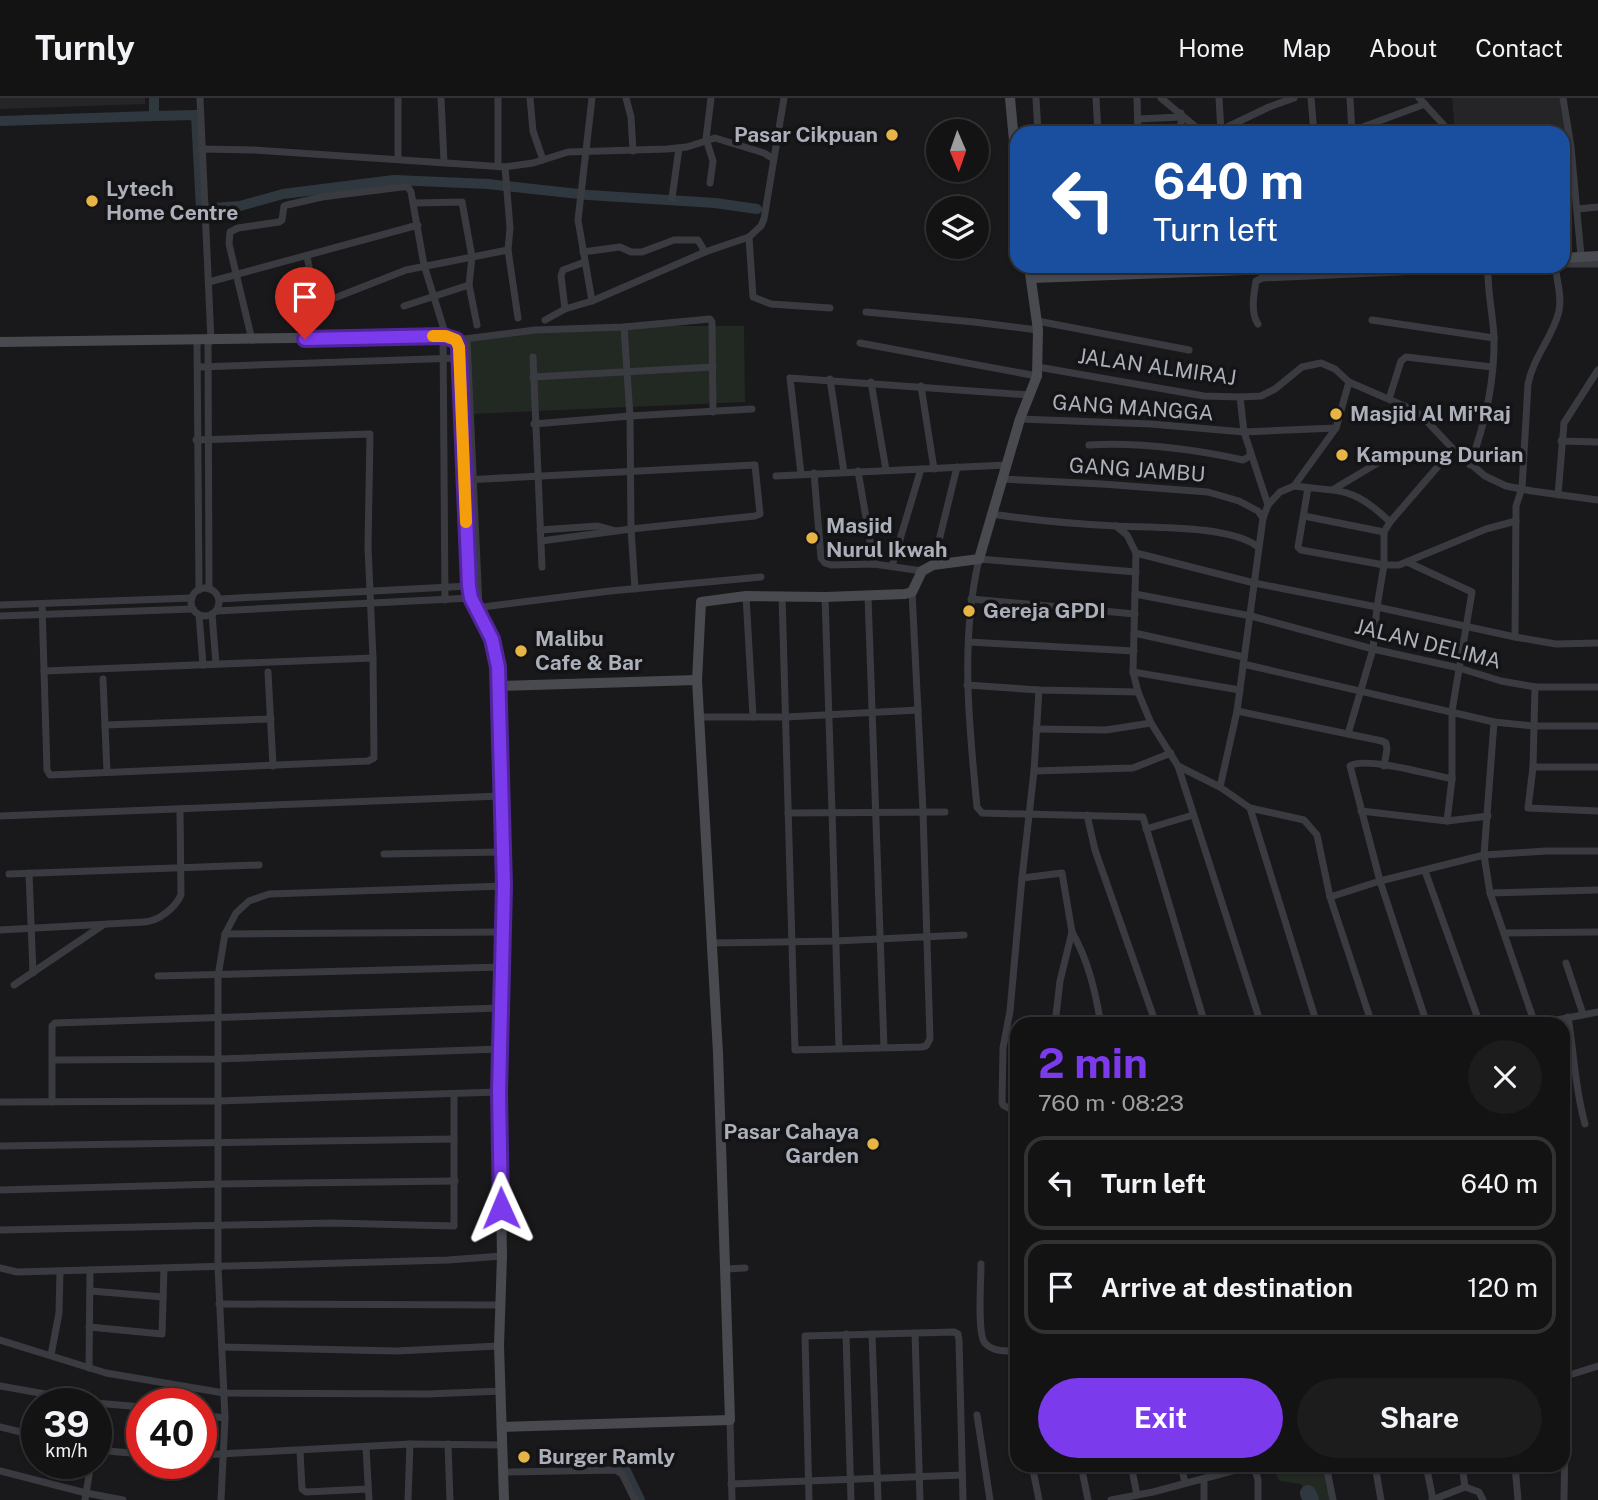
<!DOCTYPE html>
<meta charset="utf-8">
<style>
:root{--surface:#131314;--page:#1c1c1d;--text:#f1f3f6;--muted:#9d9ea0;--line:#323234;--accent:#7c3aed}
body{margin:0;font-family:"Public Sans",sans-serif;background:var(--page);color:var(--text);height:100vh;display:flex;flex-direction:column;font-size:26px;white-space:nowrap}
*{box-sizing:border-box;margin:0}
p{font-size:23px;color:var(--muted)}
.icon{flex:none;width:38px;height:38px;fill:none;stroke:currentColor;stroke-width:2;stroke-linecap:round;stroke-linejoin:round}
.map{position:relative;flex:1;overflow:hidden}
.panel{position:absolute;left:1010px;top:919px;width:560px;height:455px;display:flex;flex-direction:column;background:var(--surface);border-radius:21px;box-shadow:0 2px 5px #0004,0 0 0 2px var(--line)}
.panel>*{flex:none}
.hud{position:absolute;left:1010px;top:28px;width:560px;height:147px;border-radius:21px;box-shadow:0 2px 5px #0004,0 0 0 2px var(--line);background:#1a4fa0;color:#fff;overflow:hidden}
.needle{width:46px;rotate:178deg}
.controls{position:absolute;left:926px;top:21px;display:grid;gap:14px}
.controls a{display:grid;place-items:center;width:63px;height:63px;border-radius:50%;background:var(--surface);box-shadow:0 2px 5px #0004,0 0 0 2px var(--line);font-size:35px}
.speed{position:absolute;left:21px;top:1290px;display:flex;gap:14px;font-size:35px;font-weight:700;text-align:center}
.speed>*{display:grid;place-content:center;width:91px;height:91px;border-radius:50%;background:var(--surface);box-shadow:0 2px 5px #0004,0 0 0 2px var(--line);line-height:1}
.speed small{font-size:18px;font-weight:400}
.speed .limit{border:10px solid #d22;background:#fff;color:#111}
.pin{position:absolute;display:grid;place-items:center;width:60px;height:60px;color:#fff;margin:-72px -30px;border-radius:50% 50% 50% 0;rotate:-45deg;box-shadow:0 0 7px #0007}
.pin .icon{rotate:45deg}
.me{position:absolute;width:77px;margin:-38px;rotate:359deg;stroke-linejoin:round;filter:drop-shadow(0 0 5px #0008)}
.turn{display:flex;align-items:center;gap:24px;height:147px;padding:0 28px;font-size:32px}
.turn .icon{width:91px;height:91px;stroke-width:2.5}
.turn b{display:block;font-size:49px;line-height:60px}
.round{display:grid;place-items:center;flex:none;width:74px;height:74px;border-radius:37px;background:var(--page)}
.summary{display:flex;align-items:center;justify-content:space-between;height:119px;padding:0 28px}
h1{font-size:42px;font-weight:700;line-height:52px;color:var(--accent)}
.primary-button{display:flex;gap:14px;margin-top:auto;padding:14px 28px}
.primary-button a{flex:1;height:80px;border-radius:42px;background:var(--accent);color:#fff;font-size:28px;font-weight:700;line-height:80px;text-align:center}
.primary-button a+a{background:var(--page);color:var(--text)}
ul{padding:0;list-style:none}
li{display:flex;align-items:center;gap:21px;height:94px;margin:0 14px 10px;padding:0 14px;border:4px solid var(--line);border-radius:21px}
li div{flex:1}
li b{display:block;font-size:26px}
li em{font-style:normal}
header{display:flex;align-items:center;gap:42px;box-sizing:border-box;height:98px;padding:0 35px;background:var(--surface);border-bottom:2px solid var(--line)}
header strong{font-size:33px}
nav{display:flex;gap:38px;margin-inline-start:auto;font-size:24px}
.map>svg:first-child{display:block}
.built{fill:#252528}
.green{fill:#212922}
.lines{fill:none;stroke-linecap:round;stroke-linejoin:round}
.canal{stroke:#30383f;stroke-width:10}
.river{stroke:#30383f;stroke-width:16}
.street{stroke:#3a3b40;stroke-width:7}
.secondary{stroke:#494a50;stroke-width:10}
.route-casing{stroke:#51269a;stroke-width:18}
.route{stroke:#7c3aed;stroke-width:12}
.slow{stroke:#f59e0b;stroke-width:12}
.poi-dot{fill:#e7b545;stroke:#141416;stroke-width:2.5}
.labels{text-anchor:middle;stroke-width:7;stroke-linejoin:round;paint-order:stroke}
.poi-label{font-size:21px;font-weight:bold;fill:#acb0ba;stroke:#141416;text-anchor:start}
.street-label{font-size:21px;fill:#acb0ba;stroke:#141416}
</style>
<header>
<strong>Turnly</strong>
<nav><a>Home</a><a>Map</a><a>About</a><a>Contact</a></nav>
</header>
<div class="map">
<svg width="1598" height="1402" viewBox="0 0 1598 1402">
<rect width="100%" height="100%" fill="#19191b"/>
<g class="built">
<polygon points="0,0 145,0 145,6 0,11"/>
<polygon points="1452,0 1562,0 1566,44 1563,44 1563,35 1455,35"/>
</g>
<g class="green">
<polygon points="565,228 744,228 745,304 469,316 466,239"/>
<polygon points="1270,1367 1324,1367 1331,1402 1309,1402 1301,1386 1280,1383"/>
</g>
<g class="lines">
<g class="canal">
<polyline points="154,18 196,17 201,111 240,108 283,96 394,82 488,86 588,97 715,105 757,111"/>
<polyline points="0,23 154,18 154,0"/>
<polyline points="623,1367 640,1402"/>
</g>
<polyline class="river" points="1308,1395 1311,1402"/>
<g class="street">
<polyline points="200,0 211,243"/>
<polyline points="441,0 444,64"/>
<polyline points="530,0 533,33 543,62"/>
<polyline points="626,0 631,19 633,53"/>
<polyline points="1036,0 1038,35"/>
<polyline points="1096,0 1098,35"/>
<polyline points="1137,0 1138,35"/>
<polyline points="1161,0 1203,35"/>
<polyline points="1219,0 1221,34"/>
<polyline points="1311,0 1314,35"/>
<polyline points="1350,0 1352,35"/>
<polyline points="1419,0 1451,35"/>
<polyline points="1563,0 1571,49 1581,158"/>
<polyline points="1181,15 1181,35"/>
<polyline points="1138,21 1181,19"/>
<polyline points="1374,26 1382,35"/>
<polyline points="1221,32 1269,9 1294,0"/>
<polyline points="1352,33 1425,6"/>
<polyline points="201,51 254,52 505,69 533,65 568,54 667,51 687,49 715,40 764,55 772,60"/>
<polyline points="398,61 398,0"/>
<polyline points="498,68 498,0"/>
<polyline points="505,69 510,130 508,152 518,220"/>
<polyline points="710,85 713,63 706,41 711,0"/>
<polyline points="672,100 679,50"/>
<polyline points="1577,111 1598,109"/>
<polyline points="749,139 753,199 771,206 830,210"/>
<polyline points="583,154 620,149 631,154 642,154 674,142 698,142 705,154"/>
<path d="M307,159c2,8 6,37 13,41 3,3 8,1 12,1l74,-29 102,-20"/>
<polyline points="1563,166 1598,166"/>
<polyline points="1094,168 1104,176"/>
<polyline points="209,184 418,127"/>
<polyline points="469,187 477,227"/>
<polyline points="592,203 578,122 592,0"/>
<polyline points="404,208 469,187 472,159 462,104 414,105"/>
<polyline points="565,211 561,178 563,172 585,164"/>
<polyline points="866,214 974,224 1038,232"/>
<polyline points="545,222 565,211 592,203 705,154 749,139 761,128 764,121 784,0"/>
<polyline points="1372,222 1494,240"/>
<polyline points="1037,223 1189,252"/>
<path d="M1258,226c-8,-12 -4,-30 -2,-43l6,-3 272,-12"/>
<polyline points="624,229 630,318 631,431 635,491"/>
<polyline points="443,238 445,502"/>
<polyline points="208,242 209,491"/>
<polyline points="252,242 229,146 230,134 238,130 279,124 282,122 284,108 287,107 322,99 402,89 408,89 411,94 424,167 446,238"/>
<polyline points="456,242 535,232 624,229 710,221 712,224 713,314"/>
<polyline points="467,242 479,509"/>
<polyline points="197,243 199,492"/>
<polyline points="860,245 1037,278"/>
<polyline points="533,259 542,469"/>
<polyline points="199,269 459,260"/>
<polyline points="1038,269 1204,298 1240,299 1261,298 1275,291 1302,269 1321,265 1335,271 1349,284 1409,310 1421,317 1453,351 1485,378 1506,388 1532,393 1598,402"/>
<polyline points="533,279 713,269"/>
<polyline points="830,281 844,374"/>
<polyline points="871,284 886,372"/>
<polyline points="921,288 934,371"/>
<polyline points="1240,299 1244,334 1268,407"/>
<polyline points="1389,301 1401,263 1406,259 1492,269"/>
<polyline points="1020,321 1151,326 1244,334 1336,330"/>
<polyline points="534,326 630,318 752,311"/>
<polyline points="1561,343 1598,344"/>
<path d="M1089,347c52,-3 103,4 154,15l7,-4v-5"/>
<path d="M1470,367c15,-41 25,-83 24,-128 -1,-23 -7,-47 -6,-70"/>
<polyline points="858,373 874,466"/>
<polyline points="814,375 821,460 825,465 831,467 874,466 922,473"/>
<polyline points="801,376 790,280 1029,297"/>
<polyline points="776,378 1006,367"/>
<polyline points="1002,381 1102,386 1208,394 1239,403 1258,413 1263,420"/>
<polyline points="464,382 755,367 760,416 755,418 631,431 541,443"/>
<path d="M1294,388c48,6 59,0 96,36"/>
<polyline points="1308,390 1298,449 1301,452 1384,467 1399,467 1486,431 1516,423"/>
<polyline points="1334,391 1386,360"/>
<polyline points="1558,397 1564,325 1598,272"/>
<path d="M991,416c41,6 83,10 124,12 36,2 116,-1 143,21"/>
<polyline points="1304,418 1384,434"/>
<polyline points="1116,428 1127,437 1136,455 1133,574 1138,594 1151,625 1178,668 1261,926"/>
<polyline points="540,432 598,428 616,433"/>
<polyline points="1136,455 1254,485 1377,509 1515,539 1556,546 1598,545"/>
<polyline points="1407,464 1472,494 1452,613 1452,681 1447,723"/>
<polyline points="933,467 957,369"/>
<polyline points="892,468 921,371"/>
<path d="M1136,474l-157,-13c-19,82 -10,166 -2,248l5,6 161,4 62,207"/>
<circle cx="205" cy="504" r="14"/>
<polyline points="1135,496 1251,518 1373,551 1459,570 1501,583 1535,589 1598,589"/>
<polyline points="782,497 795,952 921,949 926,948 930,941 923,713 912,494"/>
<polyline points="746,498 753,619"/>
<polyline points="868,498 884,949"/>
<path d="M825,499c5,151 10,301 14,452"/>
<polyline points="219,501 469,488"/>
<polyline points="971,501 1135,516"/>
<polyline points="42,506 47,672 50,677 368,663 374,660 373,560 368,449 370,336 196,342"/>
<polyline points="0,507 192,500"/>
<polyline points="475,510 610,493 761,479"/>
<polyline points="216,513 471,500"/>
<polyline points="212,516 216,566"/>
<polyline points="199,517 203,567"/>
<polyline points="0,518 193,511"/>
<polyline points="1134,535 1244,559"/>
<path d="M1515,539l1,-131 6,-18 6,-104c5,-27 25,-47 31,-73 3,-15 -2,-30 -4,-45"/>
<polyline points="969,544 1134,553"/>
<polyline points="1243,566 1494,624 1533,628 1598,628"/>
<polyline points="44,573 373,560"/>
<polyline points="268,574 273,668"/>
<polyline points="1133,574 1240,592"/>
<polyline points="103,581 107,674"/>
<polyline points="967,587 1039,592 1138,594"/>
<polyline points="1535,589 1533,669 1528,710 1598,713"/>
<polyline points="1237,613 1382,643 1386,645 1387,651 1384,668"/>
<polyline points="699,619 786,619 918,612"/>
<polyline points="1494,624 1484,757 1490,795 1535,926"/>
<polyline points="105,627 271,621"/>
<polyline points="1036,631 1106,632 1151,625"/>
<polyline points="1348,636 1373,551 1377,509 1384,467 1384,434 1390,424 1453,351"/>
<polyline points="1178,668 1220,689 1250,710 1304,722 1317,737 1330,799 1372,926"/>
<polyline points="1533,669 1598,669"/>
<polyline points="1034,673 1133,670 1171,655"/>
<polyline points="1220,689 1237,613 1263,420 1268,407 1280,394 1294,388 1336,330 1349,284"/>
<polyline points="1250,710 1317,926"/>
<polyline points="1361,713 1447,723 1488,718"/>
<polyline points="788,715 945,714"/>
<polyline points="1087,717 1095,752 1156,926"/>
<polyline points="0,718 501,698"/>
<polyline points="1146,731 1193,717"/>
<polyline points="384,756 502,754"/>
<polyline points="1425,773 1480,926"/>
<polyline points="29,775 33,875"/>
<polyline points="9,776 259,767"/>
<polyline points="1022,780 1062,775 1072,834 1060,883 1055,926"/>
<polyline points="1490,795 1598,792"/>
<polyline points="1330,799 1380,783 1484,757 1546,753 1598,753"/>
<path d="M0,832l144,-8c15,-1 31,-14 37,-27l-1,-86"/>
<path d="M1072,834c17,30 23,59 29,92"/>
<polyline points="1504,835 1598,834"/>
<polyline points="225,836 501,834"/>
<polyline points="712,845 836,843 964,837"/>
<polyline points="1566,865 1583,916"/>
<polyline points="158,878 502,869"/>
<polyline points="14,887 103,827"/>
<path d="M1568,919c6,36 7,72 17,107"/>
<path d="M1427,926l-47,-143 -30,-115c15,-10 82,9 102,13"/>
<polyline points="1536,926 1598,914"/>
<polyline points="54,962 218,961 500,951"/>
<polyline points="0,1004 218,1003 499,994"/>
<polyline points="52,1004 52,928 55,925 501,910"/>
<polyline points="1012,1013 1015,1096"/>
<polyline points="1017,1015 1003,1007 1002,1004 1003,950 1010,913 1022,780 1034,673 1039,592"/>
<polyline points="0,1048 454,1041"/>
<polyline points="0,1092 219,1086 455,1083"/>
<polyline points="0,1132 331,1125 454,1128 454,996"/>
<polyline points="1563,1155 1566,1278 1564,1402"/>
<path d="M981,1166c0,16 -4,71 4,79 7,8 18,8 27,8l5,32"/>
<polyline points="0,1170 17,1174 448,1162 502,1158"/>
<polyline points="726,1171 745,1170"/>
<polyline points="91,1193 163,1199"/>
<polyline points="219,1206 500,1207"/>
<polyline points="89,1229 162,1236 164,1170"/>
<polyline points="915,1235 920,1402"/>
<polyline points="846,1236 851,1402"/>
<polyline points="872,1236 878,1402"/>
<polyline points="0,1242 106,1275 224,1295 428,1296 502,1293"/>
<polyline points="222,1249 396,1253 499,1248"/>
<polyline points="51,1257 59,1215 60,1173"/>
<polyline points="89,1270 90,1172"/>
<polyline points="1563,1279 1598,1268"/>
<polyline points="0,1288 96,1305 142,1309"/>
<polyline points="201,1317 225,1320"/>
<polyline points="977,1317 990,1402"/>
<polyline points="730,1322 732,1402"/>
<polyline points="0,1329 37,1338"/>
<polyline points="448,1346 450,1402"/>
<polyline points="366,1349 369,1402"/>
<polyline points="96,1352 142,1356"/>
<polyline points="300,1353 302,1391 306,1394 368,1391"/>
<polyline points="201,1357 410,1346 503,1347"/>
<polyline points="1032,1367 1039,1402"/>
<polyline points="1081,1367 1088,1402"/>
<polyline points="1131,1367 1137,1397"/>
<polyline points="1181,1367 1185,1385"/>
<polyline points="1326,1367 1333,1402"/>
<polyline points="1375,1367 1381,1402"/>
<polyline points="1426,1367 1433,1402"/>
<polyline points="1462,1367 1465,1389"/>
<polyline points="1515,1367 1518,1402"/>
<polyline points="0,1373 86,1395 123,1402"/>
<polyline points="503,1374 616,1372 622,1376 635,1402"/>
<polyline points="1204,1381 1204,1402"/>
<polyline points="731,1386 962,1377"/>
<polyline points="85,1402 91,1365"/>
<polyline points="221,1402 225,1320 218,1168 218,878 225,836 236,815 249,803 269,796 504,788"/>
<polyline points="408,1402 410,1346"/>
<polyline points="809,1402 805,1238 954,1234 958,1236 959,1242 963,1402"/>
<polyline points="1111,1402 1153,1394 1247,1369 1251,1369 1256,1375 1258,1382 1258,1402"/>
<polyline points="1432,1402 1465,1389 1479,1394 1483,1402"/>
</g>
<g class="secondary">
<polyline points="1010,0 1017,75"/>
<polyline points="1563,160 1598,158"/>
<polyline points="1032,180 1350,168"/>
<polyline points="0,244 443,238 456,242 458,247 469,488 471,500 492,541 498,569 504,788 499,994 502,1158 499,1248 504,1402"/>
<polyline points="498,588 697,582"/>
<polyline points="503,1329 730,1322 718,955 697,582 701,504 746,498 825,499 905,496 912,494 922,473 933,467 979,461 1020,321 1037,278 1038,232 1029,168"/>
</g>
</g>
<g class="lines">
<defs>
<polyline id="route" points="305,241 443,238 456,242 459,249 469,488 471,500 492,541 498,569 504,788 499,994 501,1110"/>
</defs>
<use href="#route" class="route-casing"/>
<use href="#route" class="route"/>
<polyline class="slow" points="433,238 446,238 456,242 459,249 466,424"/>
</g>
<g class="poi-dot">
<circle cx="892" cy="37" r="7"/>
<circle cx="92" cy="103" r="7"/>
<circle cx="1336" cy="316" r="7"/>
<circle cx="1342" cy="357" r="7"/>
<circle cx="812" cy="440" r="7"/>
<circle cx="969" cy="513" r="7"/>
<circle cx="521" cy="553" r="7"/>
<circle cx="873" cy="1046" r="7"/>
<circle cx="524" cy="1359" r="7"/>
</g>
<g class="labels">
<g class="poi-label">
<text x="878" y="44" text-anchor="end">Pasar Cikpuan</text>
<text x="106" y="98">Lytech<tspan x="106" dy="24">Home Centre</tspan></text>
<text x="1350" y="323">Masjid Al Mi'Raj</text>
<text x="1356" y="364">Kampung Durian</text>
<text x="826" y="435">Masjid<tspan x="826" dy="24">Nurul Ikwah</tspan></text>
<text x="983" y="520">Gereja GPDI</text>
<text x="535" y="548">Malibu<tspan x="535" dy="24">Cafe &amp; Bar</tspan></text>
<text x="859" y="1041" text-anchor="end">Pasar Cahaya<tspan x="859" dy="24">Garden</tspan></text>
<text x="538" y="1366">Burger Ramly</text>
</g>
<g class="street-label">
<text transform="translate(1157 269) rotate(8)" y="7">JALAN ALMIRAJ</text>
<text transform="translate(1133 310) rotate(4)" y="7">GANG MANGGA</text>
<text transform="translate(1137 372) rotate(4)" y="7">GANG JAMBU</text>
<text transform="translate(1428 546) rotate(14)" y="7">JALAN DELIMA</text>
</g>
</g>
</svg>
<div class="controls">
<a><svg class="needle" viewBox="-14 -14 28 28"><path d="M0-13l5 13h-10z" fill="#e53935"/><path d="M0 13l5-13h-10z" fill="#9d9ea0"/></svg></a>
<a><svg class="icon" aria-label="layers" viewBox="0 0 24 24"><path d="M12 4l9 5-9 5-9-5zM3 14l9 5 9-5"/></svg></a>
</div>
<div class="speed"><div>39<small>km/h</small></div><div class="limit">40</div></div>
<div class="pin" style="left:305px;top:241px;background:#d93025"><svg class="icon" aria-label="arrive" viewBox="0 0 24 24"><path d="M6 21V4h12l-3 4 3 4H6"/></svg></div>
<svg class="me" style="left:501px;top:1110px" viewBox="-20 -20 40 40"><path d="M0-17L14 15 0 8-14 15z" fill="#7c3aed" stroke="#fff" stroke-width="4"/></svg>
<div class="hud">
<div class="turn"><svg class="icon" aria-label="left" viewBox="0 0 24 24"><path d="M17 20v-9H6M10 6l-5 5 5 5"/></svg><div><b>640 m</b>Turn left</div></div>
</div>
<section class="panel">
<div class="summary"><div><h1>2 min</h1><p>760 m · 08:23</p></div><a class="round"><svg class="icon" aria-label="close" viewBox="0 0 24 24"><path d="M6 6l12 12M18 6L6 18"/></svg></a></div>
<ul>
<li><svg class="icon" aria-label="left" viewBox="0 0 24 24"><path d="M17 20v-9H6M10 6l-5 5 5 5"/></svg><div><b>Turn left</b></div><em>640 m</em></li>
<li><svg class="icon" aria-label="arrive" viewBox="0 0 24 24"><path d="M6 21V4h12l-3 4 3 4H6"/></svg><div><b>Arrive at destination</b></div><em>120 m</em></li>
</ul>
<div class="primary-button"><a>Exit</a><a>Share</a></div>
</section>
</div>
